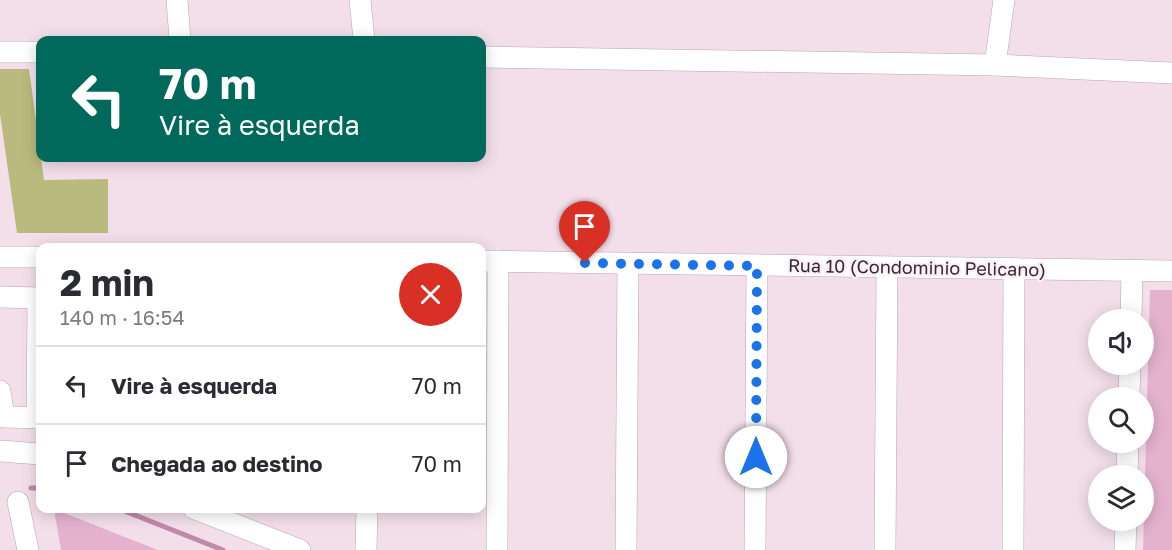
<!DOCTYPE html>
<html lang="pt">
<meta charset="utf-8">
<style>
:root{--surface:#fff;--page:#f7f7f7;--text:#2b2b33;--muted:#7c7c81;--line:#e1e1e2}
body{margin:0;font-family:"Golos Text",sans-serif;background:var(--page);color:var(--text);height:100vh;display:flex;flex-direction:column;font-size:22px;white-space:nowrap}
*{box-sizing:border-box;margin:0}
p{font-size:20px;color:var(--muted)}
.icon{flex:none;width:33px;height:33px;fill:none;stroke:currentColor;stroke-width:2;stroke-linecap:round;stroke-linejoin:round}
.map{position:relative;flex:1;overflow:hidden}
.sheet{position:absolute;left:36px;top:243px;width:450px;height:270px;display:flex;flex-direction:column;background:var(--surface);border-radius:12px;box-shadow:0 3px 15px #0003}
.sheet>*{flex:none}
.top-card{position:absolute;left:36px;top:36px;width:450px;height:126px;border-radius:12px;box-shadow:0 3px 15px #0003;background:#00695c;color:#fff;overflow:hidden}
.tools{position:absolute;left:1088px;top:309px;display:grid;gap:12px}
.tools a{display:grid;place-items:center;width:66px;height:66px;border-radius:50%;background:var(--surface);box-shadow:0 3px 15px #0003;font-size:30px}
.pin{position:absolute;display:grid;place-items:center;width:51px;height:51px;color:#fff;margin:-62px -26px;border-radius:50% 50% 50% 0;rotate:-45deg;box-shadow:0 0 6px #0007}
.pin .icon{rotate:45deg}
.me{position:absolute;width:66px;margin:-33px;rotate:0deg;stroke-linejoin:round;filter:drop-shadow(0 0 4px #0008)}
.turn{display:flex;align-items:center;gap:21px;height:126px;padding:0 24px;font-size:27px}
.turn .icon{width:78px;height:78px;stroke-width:2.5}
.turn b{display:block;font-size:42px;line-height:51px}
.round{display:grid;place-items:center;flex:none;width:63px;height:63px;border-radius:32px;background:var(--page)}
.head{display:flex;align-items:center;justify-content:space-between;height:102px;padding:0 24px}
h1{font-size:36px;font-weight:700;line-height:45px}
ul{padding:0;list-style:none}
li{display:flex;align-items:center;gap:18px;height:78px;padding:0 24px;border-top:2px solid var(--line)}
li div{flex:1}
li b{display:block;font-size:22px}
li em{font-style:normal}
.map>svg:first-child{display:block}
.green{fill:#e4b2cf}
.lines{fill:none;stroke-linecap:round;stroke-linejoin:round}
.stream{stroke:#c08aaa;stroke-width:5}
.building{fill:#bab97e}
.minor-casing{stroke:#b8a5b0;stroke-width:22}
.minor{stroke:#fff;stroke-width:21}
.route{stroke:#1a73e8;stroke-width:10;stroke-dasharray:0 18}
.labels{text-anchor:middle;stroke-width:4.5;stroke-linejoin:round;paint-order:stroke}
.street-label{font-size:18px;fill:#312a2e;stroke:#feeef7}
</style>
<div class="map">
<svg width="1172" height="550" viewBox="0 0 1172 550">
<rect width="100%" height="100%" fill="#f3dfea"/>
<g class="green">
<polygon points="1150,290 1172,290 1172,550 1143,550"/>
<polygon points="54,509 158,550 61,550"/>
</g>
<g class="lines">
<g class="stream">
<polyline points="31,488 40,488"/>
<polyline points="117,508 223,550"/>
</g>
</g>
<polygon class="building" points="0,69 29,69 44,180 108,179 108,233 17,233 0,114"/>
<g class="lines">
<defs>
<g id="minor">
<polyline points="177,0 180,40"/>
<polyline points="360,0 364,40"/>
<polyline points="0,52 40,52"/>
<polyline points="482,57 995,65 1172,73"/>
<polyline points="995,65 1004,0"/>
<polyline points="0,257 40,257"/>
<polyline points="482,261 1172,271"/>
<polyline points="0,297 40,298"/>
<polyline points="1131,320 1132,271"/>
<polyline points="0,391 4,417 40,418"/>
<polyline points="1129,398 1130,364"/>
<polyline points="37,418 38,298"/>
<polyline points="0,451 40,454"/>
<polyline points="1127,476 1128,442"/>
<polyline points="18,502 28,550"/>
<polyline points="193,508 300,550"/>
<polyline points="366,550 367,508"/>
<polyline points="497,550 498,261"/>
<polyline points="626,550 628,264"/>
<polyline points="755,550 757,266"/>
<polyline points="885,550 887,268"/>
<polyline points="1013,550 1014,268"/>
<polyline points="1125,550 1126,520"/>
</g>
</defs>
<use href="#minor" class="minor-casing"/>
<use href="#minor" class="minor"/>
</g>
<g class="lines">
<polyline class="route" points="585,263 757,266 756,457"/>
</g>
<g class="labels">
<g class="street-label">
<text transform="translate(917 268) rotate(1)" y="6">Rua 10 (Condominio Pelicano)</text>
</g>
</g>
</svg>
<div class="tools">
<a><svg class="icon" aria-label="sound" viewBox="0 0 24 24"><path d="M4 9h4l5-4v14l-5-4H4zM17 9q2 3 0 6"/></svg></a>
<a><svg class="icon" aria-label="search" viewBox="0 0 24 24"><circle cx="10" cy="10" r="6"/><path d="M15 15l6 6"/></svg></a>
<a><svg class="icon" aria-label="layers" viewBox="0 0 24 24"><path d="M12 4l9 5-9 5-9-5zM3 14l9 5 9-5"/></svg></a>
</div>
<div class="pin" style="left:585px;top:263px;background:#d93025"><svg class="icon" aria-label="arrive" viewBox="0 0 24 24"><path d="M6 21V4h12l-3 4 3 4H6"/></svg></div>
<svg class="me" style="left:756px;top:457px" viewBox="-20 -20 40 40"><circle r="19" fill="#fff"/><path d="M0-13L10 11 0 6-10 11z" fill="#1a73e8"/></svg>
<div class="top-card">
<div class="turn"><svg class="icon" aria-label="left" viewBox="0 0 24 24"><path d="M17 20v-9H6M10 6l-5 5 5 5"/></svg><div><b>70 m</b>Vire à esquerda</div></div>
</div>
<section class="sheet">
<div class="head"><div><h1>2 min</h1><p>140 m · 16:54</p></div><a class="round" style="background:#d93025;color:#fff"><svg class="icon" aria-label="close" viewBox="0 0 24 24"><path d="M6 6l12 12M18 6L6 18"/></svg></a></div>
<ul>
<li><svg class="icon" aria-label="left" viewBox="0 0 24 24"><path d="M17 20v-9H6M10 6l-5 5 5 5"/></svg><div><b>Vire à esquerda</b></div><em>70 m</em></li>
<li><svg class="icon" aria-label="arrive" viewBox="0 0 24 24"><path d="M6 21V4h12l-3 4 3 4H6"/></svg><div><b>Chegada ao destino</b></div><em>70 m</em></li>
</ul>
</section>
</div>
